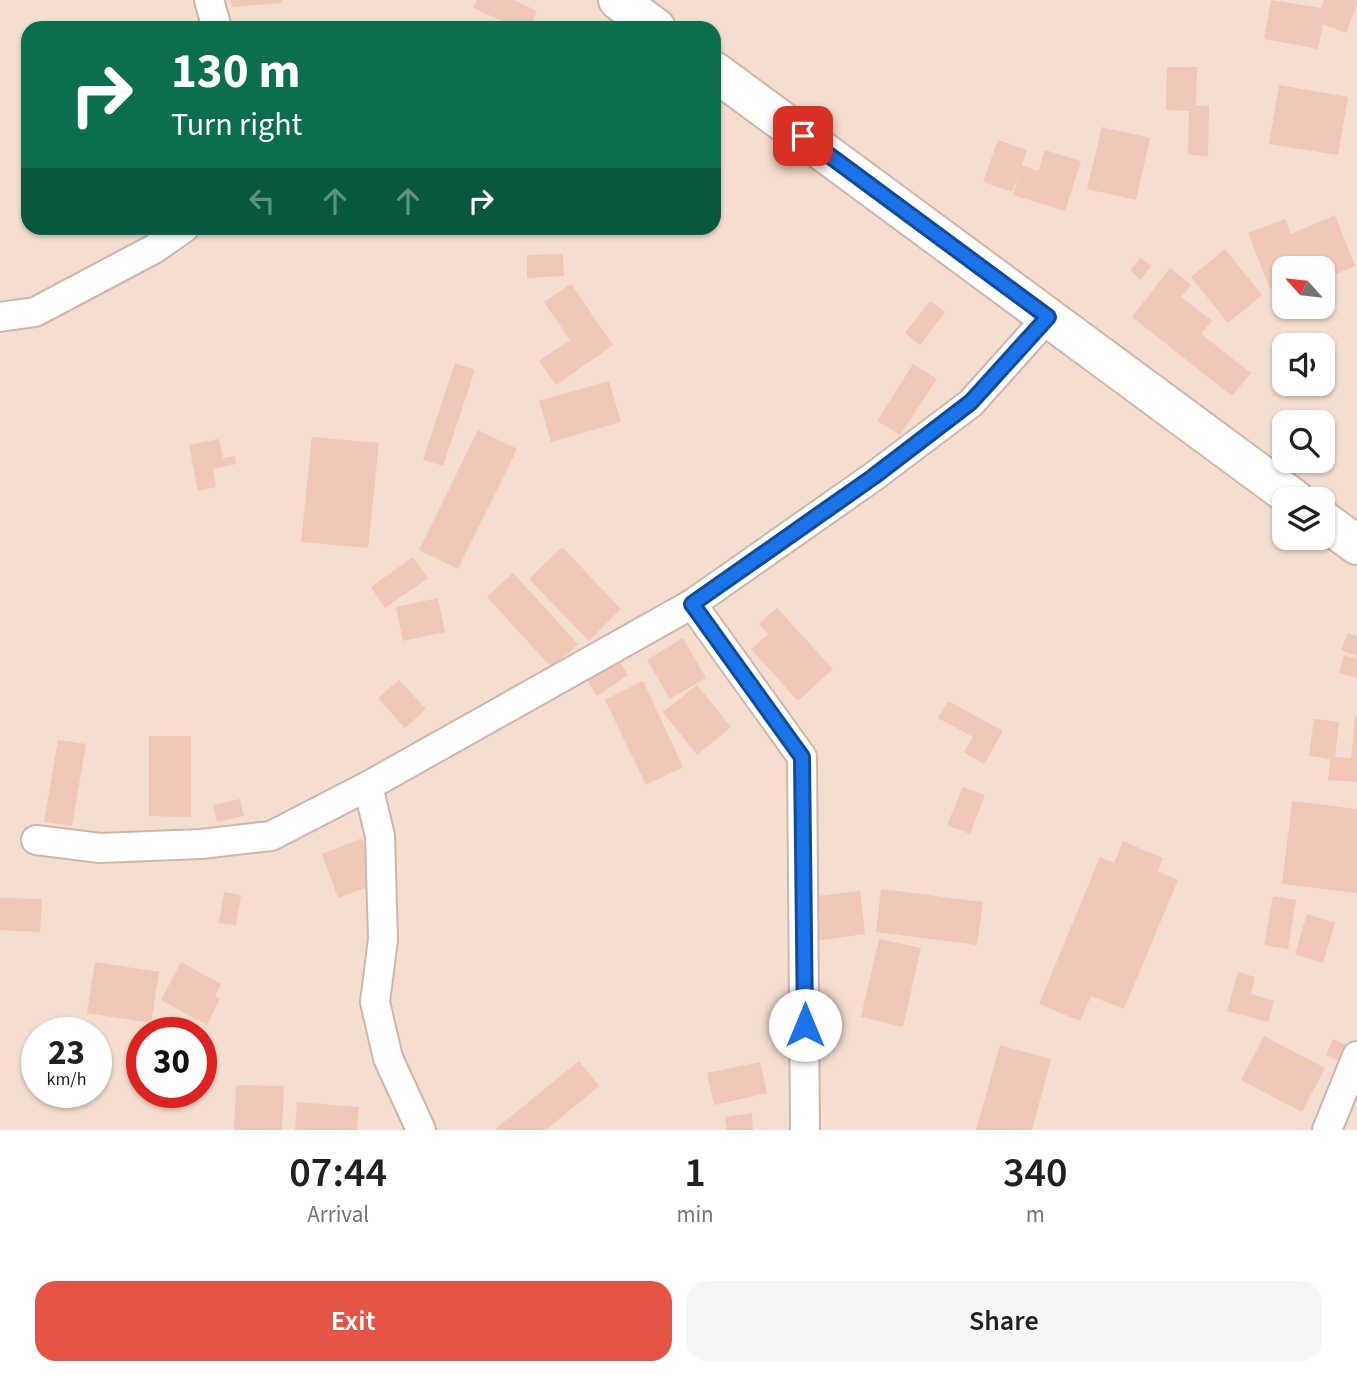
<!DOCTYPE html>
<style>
:root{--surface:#fff;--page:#f6f6f6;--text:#202124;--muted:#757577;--accent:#e75345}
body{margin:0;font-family:"Source Sans 3",sans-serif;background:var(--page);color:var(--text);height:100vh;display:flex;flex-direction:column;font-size:26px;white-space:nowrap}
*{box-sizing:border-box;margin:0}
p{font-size:23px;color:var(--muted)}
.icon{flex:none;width:38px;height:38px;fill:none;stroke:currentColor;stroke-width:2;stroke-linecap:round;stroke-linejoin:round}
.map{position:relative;height:1130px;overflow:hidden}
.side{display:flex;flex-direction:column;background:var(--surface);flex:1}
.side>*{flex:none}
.top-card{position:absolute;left:21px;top:21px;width:700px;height:214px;border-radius:21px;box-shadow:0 2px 5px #0004;background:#0b6e4f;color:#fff;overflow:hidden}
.needle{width:46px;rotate:297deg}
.buttons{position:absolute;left:1272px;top:256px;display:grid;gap:14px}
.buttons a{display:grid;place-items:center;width:63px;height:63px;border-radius:14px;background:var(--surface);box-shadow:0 2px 5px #0004;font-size:35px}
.speed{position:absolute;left:21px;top:1017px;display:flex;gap:14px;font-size:35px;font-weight:700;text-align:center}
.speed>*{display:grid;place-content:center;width:91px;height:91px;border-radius:50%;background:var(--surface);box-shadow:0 2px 5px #0004;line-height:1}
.speed small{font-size:18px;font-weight:400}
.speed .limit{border:10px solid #d22;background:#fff;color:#111}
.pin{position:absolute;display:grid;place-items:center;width:60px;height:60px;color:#fff;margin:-30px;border-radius:14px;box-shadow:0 4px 10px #0006}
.me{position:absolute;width:77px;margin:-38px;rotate:0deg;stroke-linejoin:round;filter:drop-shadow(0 0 5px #0008)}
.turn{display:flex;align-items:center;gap:24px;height:147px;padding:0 35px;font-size:32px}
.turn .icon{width:91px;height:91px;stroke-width:2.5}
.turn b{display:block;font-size:49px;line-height:60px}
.lanes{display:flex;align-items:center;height:66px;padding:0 35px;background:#0003;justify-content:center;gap:35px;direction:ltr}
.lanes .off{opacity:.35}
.eta{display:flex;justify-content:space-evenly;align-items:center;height:119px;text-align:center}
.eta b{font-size:42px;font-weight:600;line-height:49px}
.action{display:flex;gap:14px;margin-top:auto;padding:14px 35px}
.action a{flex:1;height:80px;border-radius:21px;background:var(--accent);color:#fff;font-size:28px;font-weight:600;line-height:80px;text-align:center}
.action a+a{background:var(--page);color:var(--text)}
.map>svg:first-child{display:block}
.residential{fill:#f4decf;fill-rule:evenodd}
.building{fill:#f1c7b8}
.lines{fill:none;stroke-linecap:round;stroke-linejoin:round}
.minor-casing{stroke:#cfb6ab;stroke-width:32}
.secondary-casing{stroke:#d2b5a8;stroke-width:42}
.minor{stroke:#fff;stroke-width:28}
.secondary{stroke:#fff;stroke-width:38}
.route-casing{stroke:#114b97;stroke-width:18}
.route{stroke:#1a73e8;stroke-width:12}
</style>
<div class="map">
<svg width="1357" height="1130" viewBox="0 0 1357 1130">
<rect width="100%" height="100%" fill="#fceee1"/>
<path class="residential" d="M0,0h1357v1130h-1357zM28,28h686v200h-686zM1284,268h39v38h-39zM1284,345h39v38h-39zM1284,422h39v38h-39zM1284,499h39v38h-39zM37,1032h59v60h-59zM142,1032h59v60h-59z"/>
<g class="building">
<polygon points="231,0 282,0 282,3 232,7"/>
<polygon points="477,0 514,0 537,11 530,28 518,28 473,8"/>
<polygon points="1271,0 1321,8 1324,0 1357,0 1357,4 1346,33 1323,24 1318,49 1264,39"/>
<polygon points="1167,67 1197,67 1196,105 1209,106 1208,156 1188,155 1189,111 1166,110"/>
<polygon points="1279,85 1348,97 1338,155 1269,144"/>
<polygon points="1102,127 1150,138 1136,200 1087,189"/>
<polygon points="998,140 1027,150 1022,165 1038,171 1045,150 1081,161 1065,211 1013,195 1018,178 1012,192 983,182"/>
<polygon points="1335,215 1355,266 1323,279 1323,268 1284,268 1284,283 1270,289 1248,233 1285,219 1291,234"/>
<polygon points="1225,249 1262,295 1228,323 1191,277"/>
<polygon points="563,254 564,276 527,278 527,255"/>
<polygon points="1141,258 1151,266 1140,280 1130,270"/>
<polygon points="1170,268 1191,285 1181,297 1212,321 1201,334 1251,373 1232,396 1132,317"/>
<polygon points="571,284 613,345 556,385 539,361 570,340 544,302"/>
<polygon points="930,301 945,312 920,345 905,333"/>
<polygon points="455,363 475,370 443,466 423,460"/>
<polygon points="913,364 937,379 900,435 877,421"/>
<polygon points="609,381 621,422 551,442 539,401"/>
<polygon points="478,430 517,449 458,569 419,550"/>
<polygon points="312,437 379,443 368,548 301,542"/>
<polygon points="219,439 223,458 235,456 236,464 213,469 216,487 198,491 189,445"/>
<polygon points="562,547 621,609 589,641 529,579"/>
<polygon points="413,557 428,578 385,608 371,587"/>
<polygon points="513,573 578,644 552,668 487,597"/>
<polygon points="438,598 445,632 403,641 396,607"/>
<polygon points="777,608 833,669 798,701 751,649 768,634 759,624"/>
<polygon points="1348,633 1357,636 1357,656 1341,650"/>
<polygon points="683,638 706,678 670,699 647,660"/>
<polygon points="1344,655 1357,659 1357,678 1339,673"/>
<polygon points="617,658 628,675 597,696 586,678"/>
<polygon points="399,680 426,709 405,728 378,698"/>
<polygon points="643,681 683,767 646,785 605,700"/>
<polygon points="697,685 731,727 697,755 663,712"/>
<polygon points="948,701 1003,731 984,764 964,752 973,737 938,718"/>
<polygon points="1355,716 1357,716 1357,782 1328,780 1330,759 1309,756 1314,719 1339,722 1335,757 1351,758"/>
<polygon points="149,736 191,736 191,817 149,816"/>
<polygon points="58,740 86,744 72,826 44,822"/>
<polygon points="963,787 985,795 970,834 947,825"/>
<polygon points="240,799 244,816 217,822 213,805"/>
<polygon points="1292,801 1357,809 1357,893 1282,884"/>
<polygon points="362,838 378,883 338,898 322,854"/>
<polygon points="1123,841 1163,858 1158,871 1178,880 1124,1009 1091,996 1080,1021 1039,1004 1100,857 1114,863"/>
<polygon points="881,889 983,902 977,945 876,932"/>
<polygon points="860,891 865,934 814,941 809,897"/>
<polygon points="224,892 241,895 236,925 219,923"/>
<polygon points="1273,896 1296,900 1288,949 1264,945"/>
<polygon points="0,898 42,899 40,932 0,930"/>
<polygon points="1307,914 1335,923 1323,963 1295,954"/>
<polygon points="879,939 921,948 903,1027 861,1017"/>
<polygon points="95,962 159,972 151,1023 87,1013"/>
<polygon points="181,962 221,984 215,996 220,999 207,1025 161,1000"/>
<polygon points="1238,972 1255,977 1251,994 1274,1001 1268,1022 1227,1011"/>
<polygon points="1264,1036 1325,1068 1302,1112 1241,1080"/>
<polygon points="1333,1039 1353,1048 1346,1064 1326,1055"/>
<polygon points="1000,1045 1051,1059 1032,1130 976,1130"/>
<polygon points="579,1061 599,1086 546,1130 494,1130"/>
<polygon points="760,1062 767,1093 714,1105 707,1073"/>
<polygon points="236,1085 284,1086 282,1130 234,1130"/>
<polygon points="297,1102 359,1107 357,1130 295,1130"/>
<polygon points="752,1113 753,1130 727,1130 725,1117"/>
</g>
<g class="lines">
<defs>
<g id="minor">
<polyline points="209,0 217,28"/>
<polyline points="0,317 35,312 154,249 184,228"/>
<polyline points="692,604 802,757 805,1130"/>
<polyline points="368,786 380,836 383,939 375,1002 388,1058 421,1130"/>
<polyline points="36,840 100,848 201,844 271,836 368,786 692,604 873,477 971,403 1048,317"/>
<polyline points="1327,1130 1357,1056"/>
</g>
<g id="secondary">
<polyline points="618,0 656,28"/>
<polyline points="714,71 1294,499"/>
<polyline points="1323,520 1357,545"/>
</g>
</defs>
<use href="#minor" class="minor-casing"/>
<use href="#secondary" class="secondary-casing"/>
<use href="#minor" class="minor"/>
<use href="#secondary" class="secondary"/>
</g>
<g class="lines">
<defs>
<polyline id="route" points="803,136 1048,317 971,402 873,477 692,604 802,757 805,1025"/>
</defs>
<use href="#route" class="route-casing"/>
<use href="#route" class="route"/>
</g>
</svg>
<div class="buttons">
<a><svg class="needle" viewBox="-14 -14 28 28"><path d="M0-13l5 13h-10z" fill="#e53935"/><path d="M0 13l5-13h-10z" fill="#757577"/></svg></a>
<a><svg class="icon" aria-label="sound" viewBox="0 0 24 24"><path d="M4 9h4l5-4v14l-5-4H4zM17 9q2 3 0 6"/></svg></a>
<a><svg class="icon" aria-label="search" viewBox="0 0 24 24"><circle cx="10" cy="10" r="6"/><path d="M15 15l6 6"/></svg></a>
<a><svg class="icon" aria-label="layers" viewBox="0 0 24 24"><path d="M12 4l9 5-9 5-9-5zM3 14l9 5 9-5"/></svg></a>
</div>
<div class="speed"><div>23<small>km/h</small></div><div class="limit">30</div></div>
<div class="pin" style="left:803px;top:136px;background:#d93025"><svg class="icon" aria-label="arrive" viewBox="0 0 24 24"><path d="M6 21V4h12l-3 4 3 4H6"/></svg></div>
<svg class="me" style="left:805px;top:1025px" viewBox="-20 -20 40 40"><circle r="19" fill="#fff"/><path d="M0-13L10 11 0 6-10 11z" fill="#1a73e8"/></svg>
<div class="top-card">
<div class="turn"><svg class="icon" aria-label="right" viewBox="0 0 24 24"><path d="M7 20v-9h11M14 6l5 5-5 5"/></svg><div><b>130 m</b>Turn right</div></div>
<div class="lanes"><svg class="icon off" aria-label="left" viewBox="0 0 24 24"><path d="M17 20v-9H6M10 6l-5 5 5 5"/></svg><svg class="icon off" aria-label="ahead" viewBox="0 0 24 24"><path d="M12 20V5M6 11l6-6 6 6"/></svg><svg class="icon off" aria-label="ahead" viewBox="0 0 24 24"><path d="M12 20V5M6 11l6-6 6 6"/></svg><svg class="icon" aria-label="right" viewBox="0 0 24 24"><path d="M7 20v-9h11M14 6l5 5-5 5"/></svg></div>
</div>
</div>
<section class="side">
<div class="eta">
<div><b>07:44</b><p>Arrival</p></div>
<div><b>1</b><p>min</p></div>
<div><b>340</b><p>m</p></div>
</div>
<div class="action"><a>Exit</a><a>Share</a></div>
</section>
